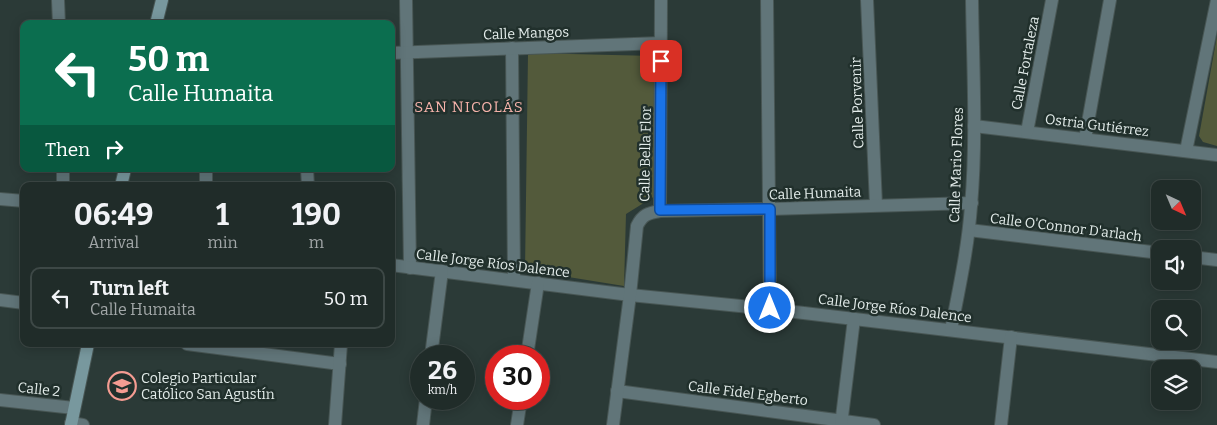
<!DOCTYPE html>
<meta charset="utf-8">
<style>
:root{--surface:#202c29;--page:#2d3835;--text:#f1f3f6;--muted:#a2a7a8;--line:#3d4846}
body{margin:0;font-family:Bitter,serif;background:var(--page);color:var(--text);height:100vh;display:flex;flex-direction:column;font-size:19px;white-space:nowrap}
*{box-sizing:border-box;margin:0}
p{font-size:16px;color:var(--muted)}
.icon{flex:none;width:28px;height:28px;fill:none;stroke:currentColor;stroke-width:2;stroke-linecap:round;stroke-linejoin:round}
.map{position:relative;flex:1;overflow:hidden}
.drawer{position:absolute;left:20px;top:182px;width:375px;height:165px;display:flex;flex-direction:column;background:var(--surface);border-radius:10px;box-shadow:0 2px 12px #0003,0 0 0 1px var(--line)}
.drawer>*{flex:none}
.top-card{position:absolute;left:20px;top:20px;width:375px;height:152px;border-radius:10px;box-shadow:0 2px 12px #0003,0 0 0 1px var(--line);background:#0b6e4f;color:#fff;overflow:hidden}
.needle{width:32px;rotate:136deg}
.buttons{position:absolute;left:1151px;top:180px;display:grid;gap:10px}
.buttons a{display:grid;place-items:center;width:50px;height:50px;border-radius:10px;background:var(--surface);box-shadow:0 2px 12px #0003,0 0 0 1px var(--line);font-size:25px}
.speed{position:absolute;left:410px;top:345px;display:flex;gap:10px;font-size:25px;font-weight:700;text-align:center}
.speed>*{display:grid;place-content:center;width:65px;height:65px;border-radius:50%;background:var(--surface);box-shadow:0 2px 12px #0003,0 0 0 1px var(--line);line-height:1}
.speed small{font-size:12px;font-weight:400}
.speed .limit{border:8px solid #d22;background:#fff;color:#111}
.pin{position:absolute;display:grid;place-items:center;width:42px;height:42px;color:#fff;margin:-21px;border-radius:10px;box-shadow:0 2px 8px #0006}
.me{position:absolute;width:55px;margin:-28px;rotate:0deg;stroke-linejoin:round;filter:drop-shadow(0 0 4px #0008)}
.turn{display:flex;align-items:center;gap:18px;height:105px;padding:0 25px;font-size:22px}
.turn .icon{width:65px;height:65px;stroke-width:2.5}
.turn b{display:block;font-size:35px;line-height:42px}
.then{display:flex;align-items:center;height:48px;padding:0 25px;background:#0003;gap:10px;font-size:19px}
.eta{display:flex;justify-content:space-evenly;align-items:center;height:85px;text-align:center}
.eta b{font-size:30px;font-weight:700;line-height:35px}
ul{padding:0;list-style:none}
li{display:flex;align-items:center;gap:15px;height:62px;margin:0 10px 8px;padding:0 15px;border:2px solid var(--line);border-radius:10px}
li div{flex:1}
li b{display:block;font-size:19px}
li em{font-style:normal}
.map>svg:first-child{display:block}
.green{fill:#535a3b}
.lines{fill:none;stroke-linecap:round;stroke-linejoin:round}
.minor-casing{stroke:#485654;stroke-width:14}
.secondary-casing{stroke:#485654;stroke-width:14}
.minor{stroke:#617579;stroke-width:12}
.secondary{stroke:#78989e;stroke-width:12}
.route-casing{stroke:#114b97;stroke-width:12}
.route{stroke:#1a73e8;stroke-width:9}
.labels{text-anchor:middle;stroke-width:5;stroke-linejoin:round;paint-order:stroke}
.street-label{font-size:14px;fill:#e3ecea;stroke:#21302c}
.poi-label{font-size:14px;fill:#e3ecea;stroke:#21302c;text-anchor:start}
.neighbourhood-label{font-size:15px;letter-spacing:1px;fill:#f5b2aa;stroke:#21302c}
</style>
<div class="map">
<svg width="1217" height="425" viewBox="0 0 1217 425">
<rect width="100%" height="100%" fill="#2b3a37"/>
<g class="green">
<polygon points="1217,36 1217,146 1203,142 1199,136"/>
<polygon points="528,53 655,56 655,196 626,214 624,286 525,270"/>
</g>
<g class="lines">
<defs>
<g id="minor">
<polyline points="58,0 59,24"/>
<polyline points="406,0 410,268"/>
<polyline points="767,0 770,309"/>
<polyline points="867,0 876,205"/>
<polyline points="512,48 514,280"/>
<polyline points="391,53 661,43"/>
<polyline points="974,126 1217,155"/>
<polyline points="1027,132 1052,0"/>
<polyline points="1085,139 1110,0"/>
<polyline points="1186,151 1217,0"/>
<polyline points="63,169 63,186"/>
<polyline points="206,169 206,186"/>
<polyline points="307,169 308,186"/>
<polyline points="0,199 24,201"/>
<polyline points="660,211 770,209 972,203"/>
<polyline points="969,230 1160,253"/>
<polyline points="1192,257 1217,260"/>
<polyline points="391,265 630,295 770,309 1217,362"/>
<polyline points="0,300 24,303"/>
<path d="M951,330c8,-41 17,-82 20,-124 6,-68 2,-138 1,-206"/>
<polyline points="187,344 340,364"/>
<polyline points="431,356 442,271"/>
<polyline points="527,356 538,283"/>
<polyline points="617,391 874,425"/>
<polyline points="0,400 74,408"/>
<polyline points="71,423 83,425"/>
<polyline points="335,425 341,344"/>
<polyline points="423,425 426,399"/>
<polyline points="517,425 521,399"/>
<path d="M613,425l17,-130 7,-69c5,-11 11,-13 23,-15l1,-211"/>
<polyline points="841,425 854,319"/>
<polyline points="1001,425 1011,337"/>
</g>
<g id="secondary">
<polyline points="156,24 162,0"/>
<polyline points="121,186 125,169"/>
<polyline points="71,425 88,344"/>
</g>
</defs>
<use href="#minor" class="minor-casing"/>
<use href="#secondary" class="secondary-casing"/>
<use href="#minor" class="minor"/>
<use href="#secondary" class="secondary"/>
</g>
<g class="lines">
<defs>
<polyline id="route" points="661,61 660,210 770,209 770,308"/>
</defs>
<use href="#route" class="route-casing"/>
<use href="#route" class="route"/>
</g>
<defs>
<symbol id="school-ring" viewBox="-11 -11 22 22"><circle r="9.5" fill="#21302c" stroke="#f59c92" stroke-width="1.5"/><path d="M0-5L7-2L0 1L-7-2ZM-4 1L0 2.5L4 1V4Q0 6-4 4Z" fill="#f59c92"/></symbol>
</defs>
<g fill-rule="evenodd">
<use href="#school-ring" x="106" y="370" width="32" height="32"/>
</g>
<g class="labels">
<g class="street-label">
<text transform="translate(526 33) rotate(-2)" y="5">Calle Mangos</text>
<text transform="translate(1025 63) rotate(-79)" y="5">Calle Fortaleza</text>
<text transform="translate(857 103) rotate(-92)" y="5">Calle Porvenir</text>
<text transform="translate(1097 125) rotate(7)" y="5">Ostria Gutiérrez</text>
<text transform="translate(645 154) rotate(-89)" y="5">Calle Bella Flor</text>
<text transform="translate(956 165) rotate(-88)" y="5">Calle Mario Flores</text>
<text transform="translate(815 193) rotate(-2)" y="5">Calle Humaita</text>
<text transform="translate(1066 227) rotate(7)" y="5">Calle O'Connor D'arlach</text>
<text transform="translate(493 263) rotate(7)" y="5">Calle Jorge Ríos Dalence</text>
<text transform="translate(895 308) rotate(7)" y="5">Calle Jorge Ríos Dalence</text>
<text transform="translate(39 389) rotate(6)" y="5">Calle 2</text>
<text transform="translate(748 393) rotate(7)" y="5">Calle Fidel Egberto</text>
</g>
<g class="poi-label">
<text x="141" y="383">Colegio Particular<tspan x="141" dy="16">Católico San Agustín</tspan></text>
</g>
<g class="neighbourhood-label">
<text x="469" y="112">SAN NICOLÁS</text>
</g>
</g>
</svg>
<div class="buttons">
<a><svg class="needle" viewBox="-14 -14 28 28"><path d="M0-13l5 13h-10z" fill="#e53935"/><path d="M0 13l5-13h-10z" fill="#a2a7a8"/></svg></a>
<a><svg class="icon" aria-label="sound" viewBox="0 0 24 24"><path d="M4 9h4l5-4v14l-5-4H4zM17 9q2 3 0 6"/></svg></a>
<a><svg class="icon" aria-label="search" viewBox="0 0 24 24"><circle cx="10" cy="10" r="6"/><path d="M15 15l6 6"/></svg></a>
<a><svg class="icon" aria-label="layers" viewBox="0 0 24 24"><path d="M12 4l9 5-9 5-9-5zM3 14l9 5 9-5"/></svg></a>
</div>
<div class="speed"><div>26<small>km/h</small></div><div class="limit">30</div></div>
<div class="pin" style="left:661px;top:61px;background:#d93025"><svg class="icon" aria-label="arrive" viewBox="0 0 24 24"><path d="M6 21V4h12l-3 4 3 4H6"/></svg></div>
<svg class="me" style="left:770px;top:308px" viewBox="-20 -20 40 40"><circle r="17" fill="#1a73e8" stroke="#fff" stroke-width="3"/><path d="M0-11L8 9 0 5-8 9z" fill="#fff"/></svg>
<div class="top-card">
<div class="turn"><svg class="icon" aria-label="left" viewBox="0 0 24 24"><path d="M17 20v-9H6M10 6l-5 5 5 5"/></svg><div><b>50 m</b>Calle Humaita</div></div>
<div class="then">Then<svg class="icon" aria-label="right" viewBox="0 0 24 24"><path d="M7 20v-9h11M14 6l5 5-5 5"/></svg></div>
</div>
<section class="drawer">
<div class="eta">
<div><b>06:49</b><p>Arrival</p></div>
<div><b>1</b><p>min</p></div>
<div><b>190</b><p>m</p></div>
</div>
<ul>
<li><svg class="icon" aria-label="left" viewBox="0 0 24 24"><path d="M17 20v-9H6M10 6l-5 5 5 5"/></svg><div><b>Turn left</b><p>Calle Humaita</p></div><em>50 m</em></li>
</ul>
</section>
</div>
